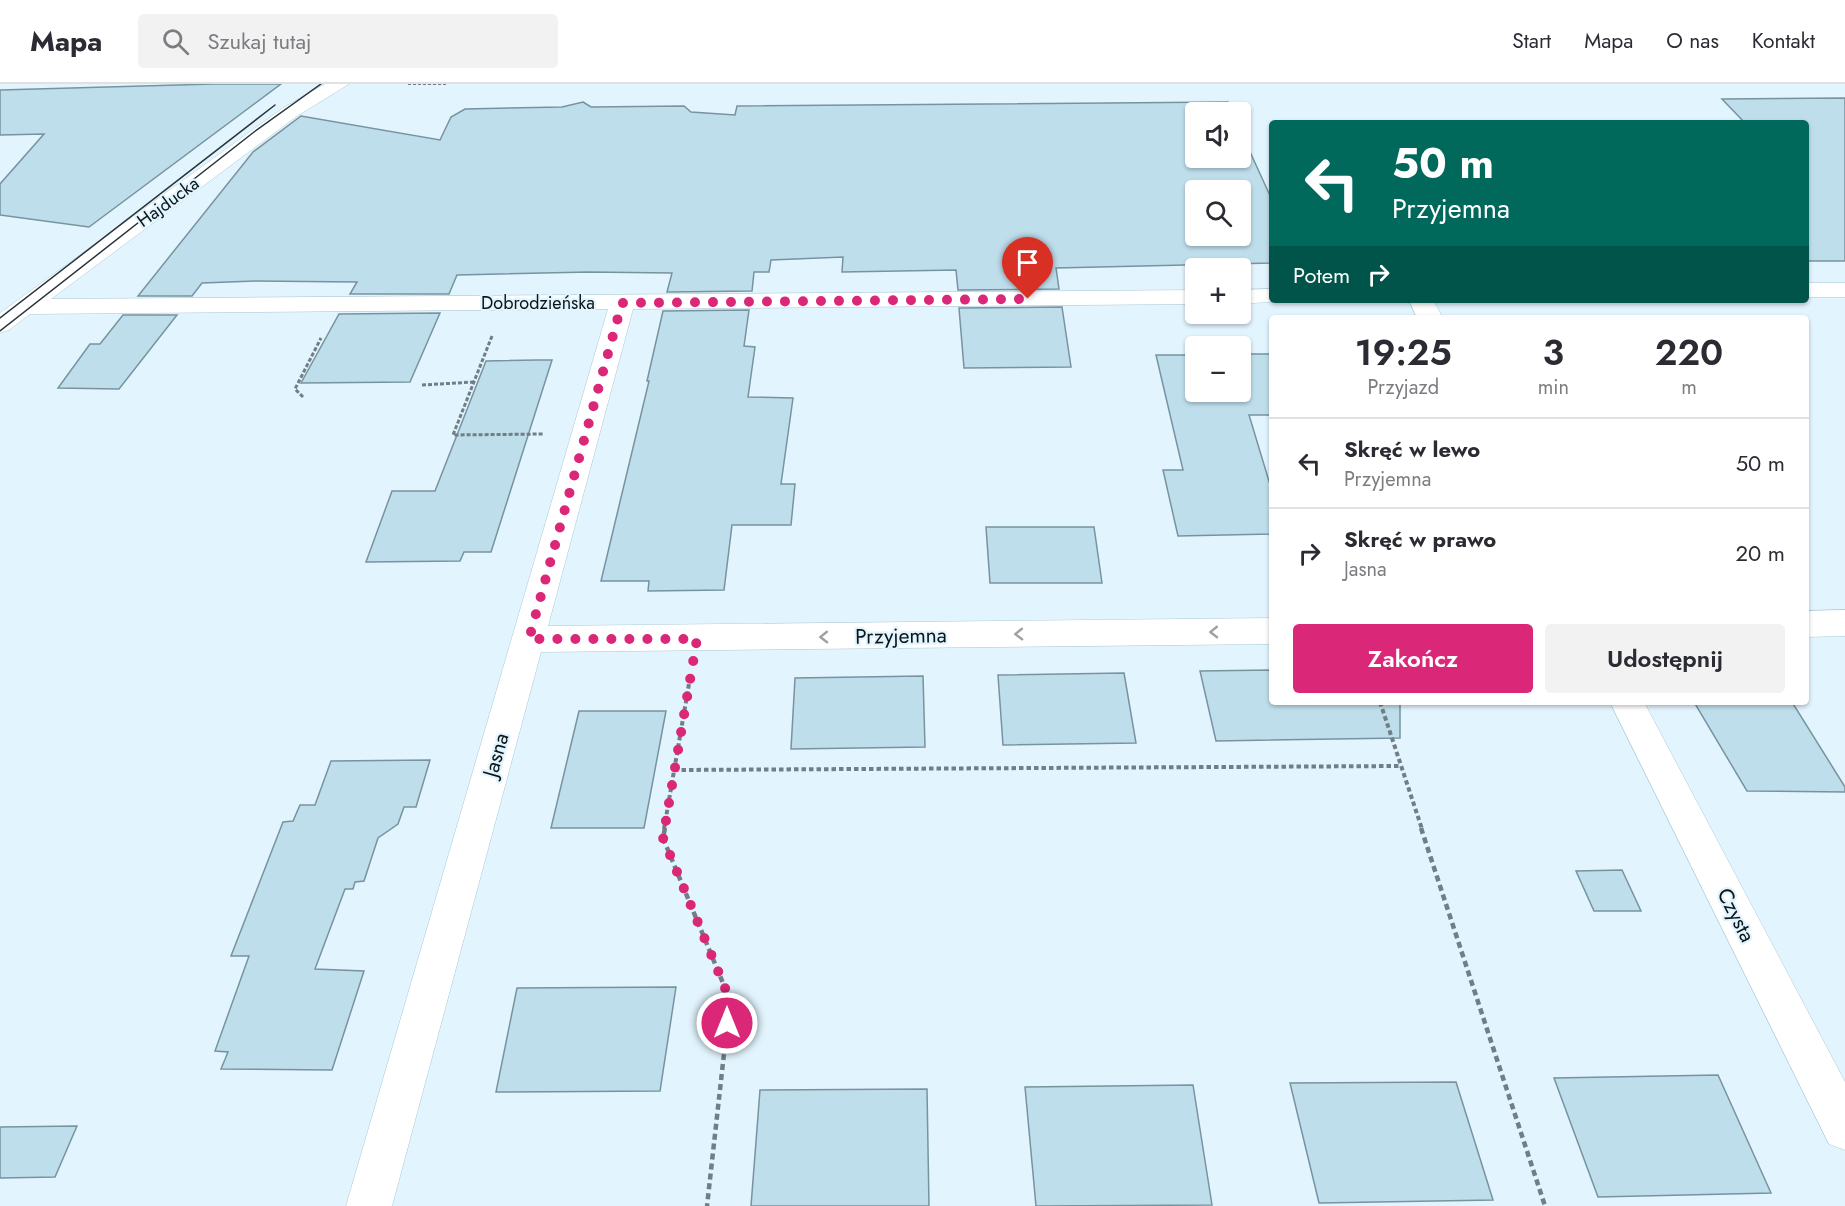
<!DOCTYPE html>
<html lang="pl">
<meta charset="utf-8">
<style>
:root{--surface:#fff;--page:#f2f2f3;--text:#2b2b33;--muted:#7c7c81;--line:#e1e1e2;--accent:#db2777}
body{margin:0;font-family:Jost,sans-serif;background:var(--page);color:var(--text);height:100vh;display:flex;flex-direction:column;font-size:22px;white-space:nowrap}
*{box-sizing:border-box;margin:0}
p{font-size:20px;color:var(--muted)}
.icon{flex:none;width:33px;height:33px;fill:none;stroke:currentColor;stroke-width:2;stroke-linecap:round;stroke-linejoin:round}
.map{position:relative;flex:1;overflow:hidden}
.side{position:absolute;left:1269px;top:231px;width:540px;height:390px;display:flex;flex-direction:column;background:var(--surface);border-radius:6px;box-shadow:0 2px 4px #0004}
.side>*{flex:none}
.banner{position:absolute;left:1269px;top:36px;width:540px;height:183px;border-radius:6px;box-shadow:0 2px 4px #0004;background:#00695c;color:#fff;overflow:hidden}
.tools{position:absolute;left:1185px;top:18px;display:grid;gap:12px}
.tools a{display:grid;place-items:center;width:66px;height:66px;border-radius:6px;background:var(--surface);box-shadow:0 2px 4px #0004;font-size:30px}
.pin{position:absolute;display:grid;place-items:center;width:51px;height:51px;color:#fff;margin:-62px -26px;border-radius:50% 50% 50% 0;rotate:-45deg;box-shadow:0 0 6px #0007}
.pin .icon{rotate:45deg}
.me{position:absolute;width:66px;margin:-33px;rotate:0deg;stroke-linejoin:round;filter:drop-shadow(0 0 4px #0008)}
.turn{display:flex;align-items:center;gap:21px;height:126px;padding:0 24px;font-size:27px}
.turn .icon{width:78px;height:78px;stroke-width:2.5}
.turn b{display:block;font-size:42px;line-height:51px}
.then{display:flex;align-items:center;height:57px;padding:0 24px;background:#0003;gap:12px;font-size:22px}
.eta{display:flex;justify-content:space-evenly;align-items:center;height:102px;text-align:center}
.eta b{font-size:36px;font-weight:600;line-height:42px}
.primary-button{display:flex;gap:12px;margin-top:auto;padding:12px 24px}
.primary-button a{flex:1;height:69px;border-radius:6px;background:var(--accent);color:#fff;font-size:24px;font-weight:600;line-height:69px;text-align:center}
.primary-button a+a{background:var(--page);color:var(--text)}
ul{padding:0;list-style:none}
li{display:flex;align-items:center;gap:18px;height:90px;padding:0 24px;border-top:2px solid var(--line)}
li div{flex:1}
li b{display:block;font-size:22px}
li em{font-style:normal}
header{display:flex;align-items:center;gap:36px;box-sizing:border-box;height:84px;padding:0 30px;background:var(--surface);border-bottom:2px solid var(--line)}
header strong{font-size:28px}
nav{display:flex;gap:33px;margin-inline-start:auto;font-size:21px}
.search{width:420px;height:54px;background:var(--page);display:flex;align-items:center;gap:15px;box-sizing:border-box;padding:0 21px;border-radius:6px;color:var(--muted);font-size:22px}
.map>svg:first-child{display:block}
.building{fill:#bfdeec;stroke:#7793a0;stroke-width:1.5;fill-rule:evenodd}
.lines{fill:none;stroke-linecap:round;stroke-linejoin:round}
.minor-casing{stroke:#aac9d6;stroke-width:1}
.path-far3{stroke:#707e85;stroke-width:2;stroke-dasharray:3 2;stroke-linecap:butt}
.path-far2{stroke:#707e85;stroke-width:3;stroke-dasharray:4 2;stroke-linecap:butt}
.path-far1{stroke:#707e85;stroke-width:4;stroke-dasharray:4.5 3;stroke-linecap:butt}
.path{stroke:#707e85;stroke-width:4.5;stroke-dasharray:6 4;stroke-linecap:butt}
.minor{fill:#fff;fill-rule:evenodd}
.tram{stroke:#29353a;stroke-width:1.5}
.oneway{stroke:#9da1a3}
.route{stroke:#db2777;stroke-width:10;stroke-dasharray:0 18}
.labels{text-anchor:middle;stroke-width:4.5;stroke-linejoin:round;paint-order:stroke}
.far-street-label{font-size:18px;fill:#0a151a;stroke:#e2f4fd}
.street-label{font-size:21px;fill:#0a151a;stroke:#e2f4fd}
</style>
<header>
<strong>Mapa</strong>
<div class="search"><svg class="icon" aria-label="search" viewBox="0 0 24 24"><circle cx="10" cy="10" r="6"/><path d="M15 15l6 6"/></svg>Szukaj tutaj</div>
<nav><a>Start</a><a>Mapa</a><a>O nas</a><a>Kontakt</a></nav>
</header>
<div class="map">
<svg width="1845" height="1122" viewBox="0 0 1845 1122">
<rect width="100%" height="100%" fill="#e2f4fd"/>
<g class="building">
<polygon points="214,0 281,0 89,143 0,131 0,100 44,50 0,51 0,6"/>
<polygon points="1845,14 1845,177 1806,177 1806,39 1745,39 1722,15"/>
<path d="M583,18l8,5 93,-1 7,6 44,3 2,-9 491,-4 4,10h-36v46h44v-28l32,70v63l-216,5 3,21 -101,1 -2,-20 -114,2 1,-15 -72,3 -2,12h-15l-2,19 -85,1 5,-19 -83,-1 -132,3 -8,19h-99l7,-12 -102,-1 -53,2 -10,13h-54l115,-144 48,-36 139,24 11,-23 14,-8 97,-2zM1196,106h44v46h-44z"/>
<polygon points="1062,223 1071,283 964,284 959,224"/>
<polygon points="749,226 744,262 755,263 748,313 793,314 781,400 795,400 791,441 732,441 724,506 648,507 649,497 601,497 649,297 647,297 663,227"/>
<polygon points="440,229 410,298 301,299 339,230"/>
<polygon points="123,231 177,231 119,305 58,304 90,260 100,260"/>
<polygon points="1240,270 1272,270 1272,331 1249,331 1272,407 1272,450 1178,452 1163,386 1183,386 1156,271 1196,271 1196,308 1240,308"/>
<polygon points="537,276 552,276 491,468 464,468 460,477 366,478 392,407 435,407 486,277"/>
<polygon points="986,443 1094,443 1102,499 990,499"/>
<polygon points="1272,586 1272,618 1400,618 1400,654 1216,657 1200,587"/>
<polygon points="1124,589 1136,659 1003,661 998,591"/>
<polygon points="923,592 925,663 791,665 795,594"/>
<polygon points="1694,618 1792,618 1845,703 1845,708 1747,707"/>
<polygon points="579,627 666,627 644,744 551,744"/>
<polygon points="430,676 416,723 404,723 398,740 378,754 364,797 355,798 353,805 345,805 315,885 364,887 332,986 221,985 228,968 215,967 249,872 231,872 283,738 293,737 300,721 315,721 331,677"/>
<polygon points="1622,786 1641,827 1594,827 1576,787"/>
<polygon points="676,903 660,1007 496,1008 517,904"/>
<polygon points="1718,991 1771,1109 1598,1113 1554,994"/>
<polygon points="1456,998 1493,1116 1319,1119 1290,999"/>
<polygon points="1193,1001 1212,1121 1036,1122 1025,1003"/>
<polygon points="927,1005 929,1122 751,1122 760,1006"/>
<polygon points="77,1042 55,1093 0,1094 0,1043"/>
</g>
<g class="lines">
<defs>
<g id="minor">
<polygon points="325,0 349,0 297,32 51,215 1196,206 1196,220 633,225 548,542 1272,534 1272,560 541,568 392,1122 346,1122 608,225 30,230 9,246 0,249 0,229 283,24"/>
<rect x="1806" y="199" width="39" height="14"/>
<polygon points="1272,205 1272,216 1281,217 1240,220 1240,206"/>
<polygon points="1409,216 1433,216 1443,234 1417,234"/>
<polygon points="1845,526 1845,552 1806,553 1806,527"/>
<polygon points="1610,618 1644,618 1845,998 1845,1066 1829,1060"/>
</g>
</defs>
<use href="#minor" class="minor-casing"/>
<polyline class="path-far3" points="408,0 447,0"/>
<g class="path-far2">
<polyline points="492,252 453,351 543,350"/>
<polyline points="422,301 474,298"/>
<polyline points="303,313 295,305 321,254"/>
</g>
<g class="path-far1">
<polyline points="1380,618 1422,745"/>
<polyline points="674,686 1401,682"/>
<polyline points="664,745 690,594"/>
</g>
<g class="path">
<polyline points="665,744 663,754 730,916 707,1122"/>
<polyline points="1421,744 1545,1122"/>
</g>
<use href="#minor" class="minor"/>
<g class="tram">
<polyline points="0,234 275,21"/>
<polyline points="0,247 254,48 321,0"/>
</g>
</g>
<defs><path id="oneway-chevron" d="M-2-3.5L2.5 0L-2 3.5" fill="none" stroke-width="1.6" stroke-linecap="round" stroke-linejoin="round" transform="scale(1.5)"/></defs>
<g class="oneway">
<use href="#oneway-chevron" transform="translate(1214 548) rotate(179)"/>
<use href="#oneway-chevron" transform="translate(1019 550) rotate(179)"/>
<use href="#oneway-chevron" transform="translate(824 553) rotate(179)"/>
</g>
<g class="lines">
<polyline class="route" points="727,939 730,916 663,754 697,555 529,555 622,219 1028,215"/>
</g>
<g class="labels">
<g class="far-street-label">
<text transform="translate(168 118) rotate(-36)" y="6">Hajducka</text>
<text x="538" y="225">Dobrodzieńska</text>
</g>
<g class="street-label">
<text transform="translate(901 552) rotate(-1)" y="7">Przyjemna</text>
<text transform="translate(496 671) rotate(-74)" y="7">Jasna</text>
<text transform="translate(1736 831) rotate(63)" y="7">Czysta</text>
</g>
</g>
</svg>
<div class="tools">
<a><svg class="icon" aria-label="sound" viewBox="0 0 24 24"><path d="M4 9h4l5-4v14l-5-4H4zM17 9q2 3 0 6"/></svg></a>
<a><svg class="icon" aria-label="search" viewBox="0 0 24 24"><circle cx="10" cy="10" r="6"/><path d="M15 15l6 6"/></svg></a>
<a>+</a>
<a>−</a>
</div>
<div class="pin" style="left:1028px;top:215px;background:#d93025"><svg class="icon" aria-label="arrive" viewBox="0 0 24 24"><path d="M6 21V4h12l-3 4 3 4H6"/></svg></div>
<svg class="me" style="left:727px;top:939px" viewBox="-20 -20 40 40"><circle r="17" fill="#db2777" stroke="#fff" stroke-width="3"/><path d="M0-11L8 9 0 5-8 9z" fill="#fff"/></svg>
<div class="banner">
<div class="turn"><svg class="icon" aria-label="left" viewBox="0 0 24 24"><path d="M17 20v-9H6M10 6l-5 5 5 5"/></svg><div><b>50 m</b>Przyjemna</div></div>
<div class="then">Potem<svg class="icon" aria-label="right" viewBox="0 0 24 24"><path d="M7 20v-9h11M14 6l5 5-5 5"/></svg></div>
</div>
<section class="side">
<div class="eta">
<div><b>19:25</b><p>Przyjazd</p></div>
<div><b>3</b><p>min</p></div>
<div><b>220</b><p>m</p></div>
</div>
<ul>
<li><svg class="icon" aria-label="left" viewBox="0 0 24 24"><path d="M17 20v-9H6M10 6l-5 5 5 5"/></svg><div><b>Skręć w lewo</b><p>Przyjemna</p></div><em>50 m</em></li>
<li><svg class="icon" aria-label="right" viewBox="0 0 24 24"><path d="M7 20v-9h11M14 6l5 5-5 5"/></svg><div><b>Skręć w prawo</b><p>Jasna</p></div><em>20 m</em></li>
</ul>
<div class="primary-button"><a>Zakończ</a><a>Udostępnij</a></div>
</section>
</div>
